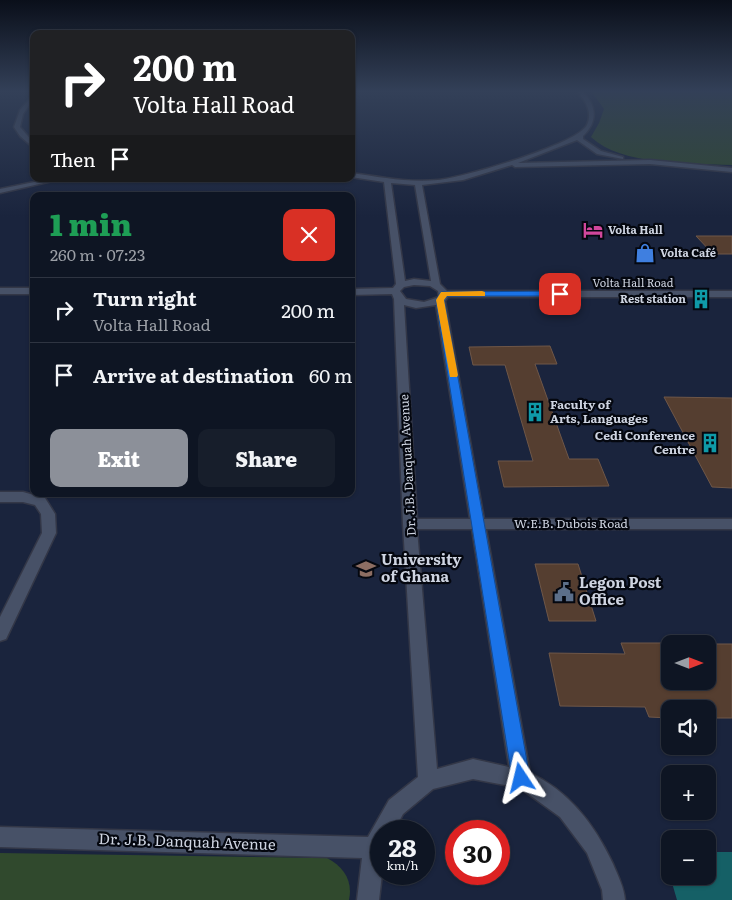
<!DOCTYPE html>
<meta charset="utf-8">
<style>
:root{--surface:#0e1523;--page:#171e2b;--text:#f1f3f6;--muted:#9b9fa6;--line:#2e3441;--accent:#8c9099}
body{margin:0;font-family:Literata,serif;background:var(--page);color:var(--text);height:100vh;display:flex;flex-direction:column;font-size:19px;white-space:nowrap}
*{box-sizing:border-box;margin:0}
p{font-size:16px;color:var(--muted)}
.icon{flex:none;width:28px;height:28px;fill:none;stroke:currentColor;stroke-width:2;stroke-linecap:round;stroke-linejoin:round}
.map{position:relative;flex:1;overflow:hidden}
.sheet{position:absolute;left:30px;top:192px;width:325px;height:305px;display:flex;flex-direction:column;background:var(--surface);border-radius:10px;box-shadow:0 1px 4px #0004,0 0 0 1px var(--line)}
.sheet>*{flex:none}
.hud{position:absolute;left:30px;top:30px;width:325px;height:152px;border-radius:10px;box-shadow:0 1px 4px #0004,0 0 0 1px var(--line);background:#202124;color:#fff;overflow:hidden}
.needle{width:32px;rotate:90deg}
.fabs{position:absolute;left:661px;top:635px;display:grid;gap:10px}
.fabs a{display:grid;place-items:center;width:55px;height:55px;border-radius:10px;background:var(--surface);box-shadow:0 1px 4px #0004,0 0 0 1px var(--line);font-size:25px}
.speed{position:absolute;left:370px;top:820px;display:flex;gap:10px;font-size:25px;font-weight:700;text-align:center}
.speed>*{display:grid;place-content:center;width:65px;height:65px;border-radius:50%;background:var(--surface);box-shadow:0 1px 4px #0004,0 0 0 1px var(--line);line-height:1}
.speed small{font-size:12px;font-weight:400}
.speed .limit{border:8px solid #d22;background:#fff;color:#111}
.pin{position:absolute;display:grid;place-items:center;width:42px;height:42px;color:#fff;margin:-21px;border-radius:10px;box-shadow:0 2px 8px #0006}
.me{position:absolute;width:55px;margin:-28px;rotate:350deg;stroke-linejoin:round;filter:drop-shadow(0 0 4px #0008)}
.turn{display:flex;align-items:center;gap:18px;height:105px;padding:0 20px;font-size:22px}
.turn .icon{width:65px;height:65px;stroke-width:2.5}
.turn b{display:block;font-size:35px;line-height:42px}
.then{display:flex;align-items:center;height:48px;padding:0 20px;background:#0003;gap:10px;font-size:19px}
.round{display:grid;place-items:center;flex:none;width:52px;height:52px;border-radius:10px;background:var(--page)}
.headline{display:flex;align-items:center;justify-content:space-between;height:85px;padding:0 20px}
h1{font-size:30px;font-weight:800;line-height:38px;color:#1e9e55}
.button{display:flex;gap:10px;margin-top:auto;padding:10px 20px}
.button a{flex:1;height:58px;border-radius:10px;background:var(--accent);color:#fff;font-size:20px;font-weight:800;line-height:58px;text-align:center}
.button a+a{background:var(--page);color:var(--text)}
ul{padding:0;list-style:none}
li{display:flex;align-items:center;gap:15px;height:65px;padding:0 20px;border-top:1px solid var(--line)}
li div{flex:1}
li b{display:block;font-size:19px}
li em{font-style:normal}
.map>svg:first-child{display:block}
.built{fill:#1a243d;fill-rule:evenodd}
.green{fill:#30492d}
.water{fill:#156066}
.building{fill:#553e30;stroke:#6f5748}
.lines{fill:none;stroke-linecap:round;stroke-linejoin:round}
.street-casing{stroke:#333747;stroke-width:3}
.street{fill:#475167;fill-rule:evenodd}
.route{fill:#1a73e8;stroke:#114b97}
.slow{fill:#f59e0b}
.labels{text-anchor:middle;stroke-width:4.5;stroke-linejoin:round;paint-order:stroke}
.far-poi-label{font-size:11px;font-weight:bold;fill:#ced4e1;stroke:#04070f;text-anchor:start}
.far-street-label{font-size:11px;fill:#ced4e1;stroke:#04070f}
.poi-label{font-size:12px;font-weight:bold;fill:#ced4e1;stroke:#04070f;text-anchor:start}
.street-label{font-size:12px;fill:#ced4e1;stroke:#04070f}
.near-poi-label{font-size:15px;font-weight:bold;fill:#ced4e1;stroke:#04070f;text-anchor:start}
.near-street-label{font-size:15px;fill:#ced4e1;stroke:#04070f}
</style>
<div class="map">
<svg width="732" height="900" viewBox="0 0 732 900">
<rect width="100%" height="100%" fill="#131c2f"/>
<path class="built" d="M0,91h34v88h317v-88h381v809h-732zM34,196h317v298h-317zM670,644h38v37h-38zM670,709h38v37h-38zM670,774h38v37h-38zM381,831h43v43h-43zM456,831h43v43h-43zM670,839h38v37h-38z"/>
<g class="green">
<path d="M591,91h141v74c-41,-2 -111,1 -141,-28l8,-14 5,-14z"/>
<path d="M0,853l327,5c17,9 26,23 22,42h-349z"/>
</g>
<polygon class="water" points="663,852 670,852 670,876 708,876 708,852 732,852 732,900 677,900"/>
<g class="building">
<polygon points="696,236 732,236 732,254 713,254"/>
<polygon points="550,346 557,364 535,364 569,459 598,459 609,486 504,487 498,461 533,461 505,365 473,365 469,347"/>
<polygon points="664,397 732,398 732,488 712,487"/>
<polygon points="535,564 578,564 596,621 549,621"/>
<polygon points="621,643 670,643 670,681 708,681 708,644 732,644 732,718 708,718 708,709 670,709 670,718 649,717 645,707 560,706 549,653 625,654"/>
</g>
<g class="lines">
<defs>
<g id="street">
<path d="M577,91h5c15,14 16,31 1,45v3l18,12 22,6v2l-26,-5 -20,-14 -59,23 132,-3 82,8v4l-82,-8 -135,3 -3,-2 -49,15 -41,5 18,99 7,7h285v6h-284l-3,4 39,218h248v10h-246l44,244c39,18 65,52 83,91 5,12 11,23 12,36h-22l-1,-10 -15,-37 -27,-36 -40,-29 -47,-9 -40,10 -30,25 -9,17h-13l1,43 -3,26h-22l5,-42 -362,-11v-20l368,10 21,-37 29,-23 -15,-253 -9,-225 -2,-5 -41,1v-6l42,-1 3,-4 -12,-102 -33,-5v-4c29,4 58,10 87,7 24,-2 140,-36 149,-55 6,-14 -2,-24 -10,-34zM391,183l24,2 16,96 -17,-2 -9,2zM414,285l16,1 8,5 1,6 -15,5 -18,-3 -6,-8 4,-4zM404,305l12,3 20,-3 34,214h-53zM417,529h55l37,238 -36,-8 -36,10z"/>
<polygon points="34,94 34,98 23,114 20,127 34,143 34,148 20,136 14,127 20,110"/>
<polygon points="49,179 61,179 0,193 0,189"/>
<rect x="0" y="288" width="34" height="6"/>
<polygon points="0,492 23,492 45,498 55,514 56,533 6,639 0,641 0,617 42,533 41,514 35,505 23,502 0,502"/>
</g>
</defs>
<use href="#street" class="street-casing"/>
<use href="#street" class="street"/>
</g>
<linearGradient id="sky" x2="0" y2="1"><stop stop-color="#0a0f1a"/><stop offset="0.42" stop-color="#334058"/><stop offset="1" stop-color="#334058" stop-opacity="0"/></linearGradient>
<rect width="732" height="217" fill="url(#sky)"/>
<polygon class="route" points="560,291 563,292 563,296 447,296 444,300 530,778 527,785 521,787 514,785 512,778 436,300 441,292 444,292"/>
<polygon class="slow" points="482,291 485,292 485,296 447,296 444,300 458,375 457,377 450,377 436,300 441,292 444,292"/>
<defs>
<symbol id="hotel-bare" viewBox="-9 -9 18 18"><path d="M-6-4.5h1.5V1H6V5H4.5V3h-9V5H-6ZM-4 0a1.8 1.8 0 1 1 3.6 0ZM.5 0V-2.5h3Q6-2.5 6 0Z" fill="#d1479c" stroke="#04070f" stroke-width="2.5" paint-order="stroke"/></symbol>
<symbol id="shop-bare" viewBox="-9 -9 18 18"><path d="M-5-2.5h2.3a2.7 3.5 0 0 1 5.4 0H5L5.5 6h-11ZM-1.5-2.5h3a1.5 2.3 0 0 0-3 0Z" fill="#3f7fe0" stroke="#04070f" stroke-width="2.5" paint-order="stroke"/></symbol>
<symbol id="building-bare" viewBox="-9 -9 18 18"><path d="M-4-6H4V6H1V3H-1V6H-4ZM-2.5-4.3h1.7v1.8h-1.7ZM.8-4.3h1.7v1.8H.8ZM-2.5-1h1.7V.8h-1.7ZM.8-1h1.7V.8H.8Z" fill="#0f9aa8" stroke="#04070f" stroke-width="2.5" paint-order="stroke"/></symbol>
<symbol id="university-bare" viewBox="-9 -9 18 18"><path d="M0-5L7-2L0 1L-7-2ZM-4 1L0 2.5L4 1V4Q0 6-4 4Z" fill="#8d6e63" stroke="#04070f" stroke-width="2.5" paint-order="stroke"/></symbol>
<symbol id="civic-bare" viewBox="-9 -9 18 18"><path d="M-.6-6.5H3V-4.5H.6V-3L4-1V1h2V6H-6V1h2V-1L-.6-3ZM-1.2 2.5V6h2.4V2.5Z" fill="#5c6f8a" stroke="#04070f" stroke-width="2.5" paint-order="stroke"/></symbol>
</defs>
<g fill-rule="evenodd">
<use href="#hotel-bare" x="579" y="216" width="28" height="28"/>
<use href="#shop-bare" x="631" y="239" width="28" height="28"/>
<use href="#building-bare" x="687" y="285" width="28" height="28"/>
<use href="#building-bare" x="521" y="398" width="28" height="28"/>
<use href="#building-bare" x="696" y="429" width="28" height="28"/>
<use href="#university-bare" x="352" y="555" width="28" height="28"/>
<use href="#civic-bare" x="550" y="578" width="28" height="28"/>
</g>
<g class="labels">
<g class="far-poi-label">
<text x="608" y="234">Volta Hall</text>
<text x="660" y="257">Volta Café</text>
<text x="686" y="303" text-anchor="end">Rest station</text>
</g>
<g class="far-street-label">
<text x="633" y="287">Volta Hall Road</text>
</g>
<g class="poi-label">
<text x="550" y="409">Faculty of<tspan x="550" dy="14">Arts, Languages</tspan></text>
<text x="695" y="440" text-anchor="end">Cedi Conference<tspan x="695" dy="14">Centre</tspan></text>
</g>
<g class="street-label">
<text transform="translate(408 465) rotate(-93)" y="4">Dr. J.B. Danquah Avenue</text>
<text x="571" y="528">W.E.B. Dubois Road</text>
</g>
<g class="near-poi-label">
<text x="381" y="565">University<tspan x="381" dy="17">of Ghana</tspan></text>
<text x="579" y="588">Legon Post<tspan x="579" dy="17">Office</tspan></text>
</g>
<g class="near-street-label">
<text transform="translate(187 842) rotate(2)" y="5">Dr. J.B. Danquah Avenue</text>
</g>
</g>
</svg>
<div class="fabs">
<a><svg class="needle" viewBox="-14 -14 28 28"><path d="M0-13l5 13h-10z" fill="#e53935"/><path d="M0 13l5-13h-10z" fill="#9b9fa6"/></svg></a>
<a><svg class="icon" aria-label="sound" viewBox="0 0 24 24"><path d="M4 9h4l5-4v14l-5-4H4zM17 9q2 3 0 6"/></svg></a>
<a>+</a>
<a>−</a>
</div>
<div class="speed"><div>28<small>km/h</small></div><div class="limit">30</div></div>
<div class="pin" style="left:560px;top:294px;background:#d93025"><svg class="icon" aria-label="arrive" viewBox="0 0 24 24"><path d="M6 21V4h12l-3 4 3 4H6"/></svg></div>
<svg class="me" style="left:521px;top:778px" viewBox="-20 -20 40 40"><path d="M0-17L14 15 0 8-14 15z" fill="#1a73e8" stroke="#fff" stroke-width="4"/></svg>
<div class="hud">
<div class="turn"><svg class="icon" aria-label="right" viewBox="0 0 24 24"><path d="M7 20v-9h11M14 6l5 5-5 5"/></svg><div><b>200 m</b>Volta Hall Road</div></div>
<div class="then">Then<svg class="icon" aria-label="arrive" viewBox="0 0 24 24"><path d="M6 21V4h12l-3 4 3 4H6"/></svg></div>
</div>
<section class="sheet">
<div class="headline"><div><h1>1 min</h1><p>260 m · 07:23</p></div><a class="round" style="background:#d93025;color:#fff"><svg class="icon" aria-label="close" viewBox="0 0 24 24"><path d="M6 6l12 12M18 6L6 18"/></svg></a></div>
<ul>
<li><svg class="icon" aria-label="right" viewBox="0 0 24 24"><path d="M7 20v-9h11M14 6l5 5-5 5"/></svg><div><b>Turn right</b><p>Volta Hall Road</p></div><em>200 m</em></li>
<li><svg class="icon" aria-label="arrive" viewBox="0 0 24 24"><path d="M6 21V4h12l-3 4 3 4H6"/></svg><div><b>Arrive at destination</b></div><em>60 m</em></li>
</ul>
<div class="button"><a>Exit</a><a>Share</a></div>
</section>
</div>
